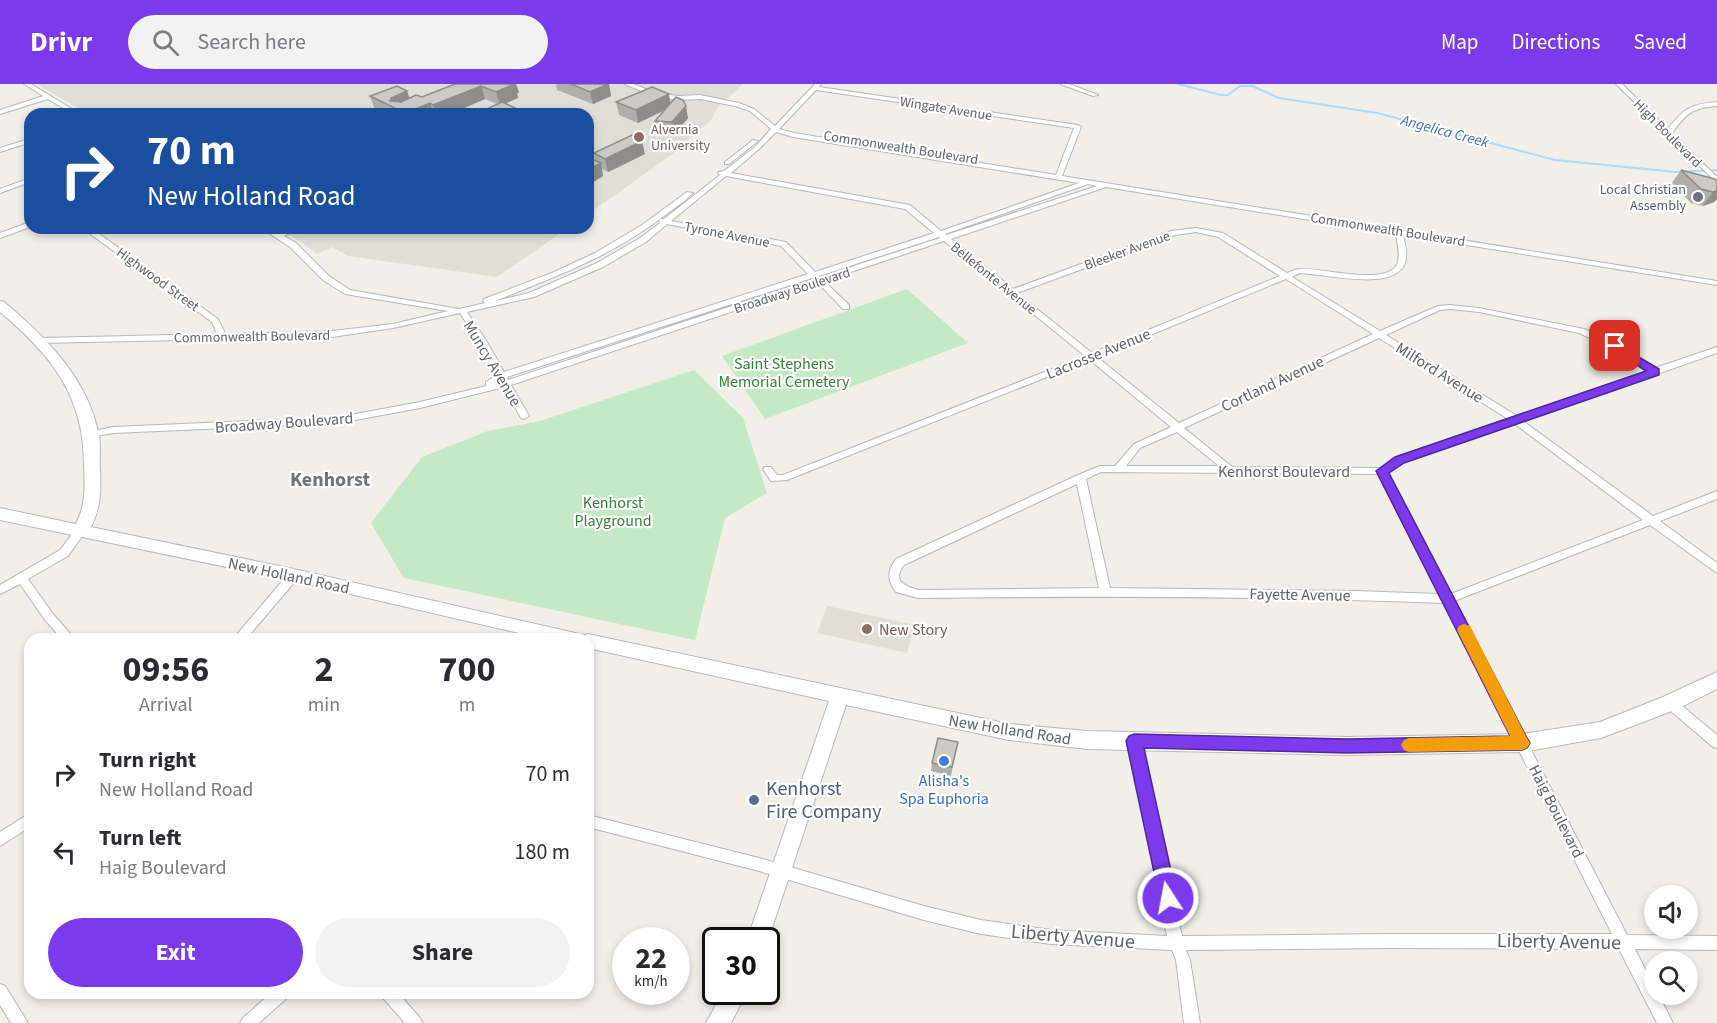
<!DOCTYPE html>
<style>
:root{--surface:#fff;--page:#f2f2f3;--text:#2b2b33;--muted:#7c7c81;--accent:#7c3aed}
body{margin:0;font-family:"Source Sans 3",sans-serif;background:var(--page);color:var(--text);height:100vh;display:flex;flex-direction:column;font-size:22px;white-space:nowrap}
*{box-sizing:border-box;margin:0}
p{font-size:20px;color:var(--muted)}
.icon{flex:none;width:33px;height:33px;fill:none;stroke:currentColor;stroke-width:2;stroke-linecap:round;stroke-linejoin:round}
.map{position:relative;flex:1;overflow:hidden}
.side{position:absolute;left:24px;top:549px;width:570px;height:366px;display:flex;flex-direction:column;background:var(--surface);border-radius:18px;box-shadow:0 3px 9px #0003}
.side>*{flex:none}
.top-card{position:absolute;left:24px;top:24px;width:570px;height:126px;border-radius:18px;box-shadow:0 3px 9px #0003;background:#1a4fa0;color:#fff;overflow:hidden}
.controls{position:absolute;left:1644px;top:801px;display:grid;gap:12px}
.controls a{display:grid;place-items:center;width:54px;height:54px;border-radius:50%;background:var(--surface);box-shadow:0 3px 9px #0003;font-size:30px}
.speed{position:absolute;left:612px;top:843px;display:flex;gap:12px;font-size:30px;font-weight:700;text-align:center}
.speed>*{display:grid;place-content:center;width:78px;height:78px;border-radius:50%;background:var(--surface);box-shadow:0 3px 9px #0003;line-height:1}
.speed small{font-size:15px;font-weight:400}
.speed .limit{border:3px solid #111;border-radius:9px;background:#fff;color:#111}
.pin{position:absolute;display:grid;place-items:center;width:51px;height:51px;color:#fff;margin:-26px;border-radius:12px;box-shadow:0 3px 9px #0006}
.me{position:absolute;width:66px;margin:-33px;rotate:349deg;stroke-linejoin:round;filter:drop-shadow(0 0 4px #0008)}
.turn{display:flex;align-items:center;gap:21px;height:126px;padding:0 24px;font-size:27px}
.turn .icon{width:78px;height:78px;stroke-width:2.5}
.turn b{display:block;font-size:42px;line-height:51px}
.eta{display:flex;justify-content:space-evenly;align-items:center;height:102px;text-align:center}
.eta b{font-size:36px;font-weight:700;line-height:42px}
.action{display:flex;gap:12px;margin-top:auto;padding:12px 24px}
.action a{flex:1;height:69px;border-radius:36px;background:var(--accent);color:#fff;font-size:24px;font-weight:700;line-height:69px;text-align:center}
.action a+a{background:var(--page);color:var(--text)}
ul{padding:0;list-style:none}
li{display:flex;align-items:center;gap:18px;height:78px;padding:0 24px}
li div{flex:1}
li b{display:block;font-size:22px}
li em{font-style:normal}
header{display:flex;align-items:center;gap:36px;box-sizing:border-box;height:84px;padding:0 30px;background:var(--accent);color:#fff}
header strong{font-size:28px}
nav{display:flex;gap:33px;margin-inline-start:auto;font-size:21px}
.search{width:420px;height:54px;background:var(--page);display:flex;align-items:center;gap:15px;box-sizing:border-box;padding:0 21px;border-radius:33px;color:var(--muted);font-size:22px}
.map>svg:first-child{display:block}
.education{fill:#e1ded6}
.green{fill:#c5e8c5}
.lines{fill:none;stroke-linecap:round;stroke-linejoin:round}
.stream{stroke:#aadaff;stroke-width:2}
.street-casing{stroke:#b5b8bc;stroke-width:2}
.secondary-casing{stroke:#b6babf;stroke-width:2}
.street{fill:#fff;fill-rule:evenodd}
.secondary{fill:#fff;fill-rule:evenodd}
.wall{fill:#afaea9}
.shaded-wall{fill:#8f8d8a}
.building{fill:#cccac5;stroke:#8f8d8a;stroke-width:1.5}
.route{fill:#7c3aed;stroke:#51269a;stroke-width:1.5}
.slow{fill:#f59e0b}
.education-dot{fill:#8d6e63;stroke:#fff;stroke-width:2}
.worship-dot{fill:#6b7280;stroke:#fff;stroke-width:2}
.shop-dot{fill:#3f7fe0;stroke:#fff;stroke-width:2}
.service-dot{fill:#5c6f8a;stroke:#fff;stroke-width:2}
.labels{text-anchor:middle;stroke-width:4.5;stroke-linejoin:round;paint-order:stroke}
.far-street-label{font-size:14px;fill:#5f6368;stroke:#fff}
.far-education-label{font-size:14px;fill:#785e54;stroke:#fff;text-anchor:start}
.far-worship-label{font-size:14px;fill:#5b616d;stroke:#fff;text-anchor:end}
.far-water-label{font-size:15px;font-style:italic;fill:#4174aa;stroke:#fff}
.street-label{font-size:16px;fill:#5f6368;stroke:#fff}
.park-label{font-size:16px;fill:#348238;stroke:#fff}
.education-label{font-size:16px;fill:#785e54;stroke:#fff;text-anchor:start}
.shop-label{font-size:16px;fill:#366cbe;stroke:#fff}
.quarter-label{font-size:20px;font-weight:bold;fill:#70757a;stroke:#fff}
.near-service-label{font-size:20px;fill:#4e5e75;stroke:#fff;text-anchor:start}
.near-street-label{font-size:20px;fill:#5f6368;stroke:#fff}
</style>
<header>
<strong>Drivr</strong>
<div class="search"><svg class="icon" aria-label="search" viewBox="0 0 24 24"><circle cx="10" cy="10" r="6"/><path d="M15 15l6 6"/></svg>Search here</div>
<nav><a>Map</a><a>Directions</a><a>Saved</a></nav>
</header>
<div class="map">
<svg width="1717" height="939" viewBox="0 0 1717 939">
<rect width="100%" height="100%" fill="#f1efe8"/>
<g class="education">
<polygon points="37,0 743,0 718,23 712,35 670,72 588,130 588,30 88,30"/>
<polygon points="280,144 568,144 497,193 348,172 332,163 318,170"/>
<polygon points="827,522 915,541 907,569 817,549"/>
</g>
<g class="green">
<polygon points="907,205 968,259 765,335 722,272"/>
<polygon points="694,286 743,334 767,409 725,434 695,556 404,494 371,439 422,373 488,347 540,337"/>
</g>
<g class="lines">
<polyline class="stream" points="1178,0 1221,11 1228,11 1240,2 1252,2 1279,14 1377,29 1555,76 1676,88 1717,86"/>
<defs>
<g id="street">
<polygon points="24,0 31,0 80,30 73,30 48,15 0,30 0,26 43,12"/>
<path d="M625,0h8l23,9 22,3 22,-1 39,8 15,6 21,17 40,-42h6l-2,3 259,38 3,2 -19,49 655,105v4l-314,-50c2,8 5,19 2,28 -10,29 -81,11 -105,10l-8,4 88,54 58,-25 12,-1 29,3 105,21 34,15 37,24 62,-21v6l-194,68 130,95 64,-25v8l-57,22 57,42v10l-67,-48 -196,76 173,334 90,1v14l-82,-1 19,38v7h4l15,29h-16l-38,-74 -229,-1 -204,2 4,10 10,63h-16l-8,-63 -4,-10 -121,-6 -70,-10 -57,-14 -165,-49 -171,-44v-12l171,43 165,48 57,14 70,10 116,6 -39,-195 2,-4 4,-1 4,1 2,4 42,195 208,-2h222l-168,-331c-175,-7 -351,-7 -526,-5l-22,-6c-9,-12 -9,-21 0,-33l182,-84 22,-9h15l19,-22 37,-17 -81,-67 -303,120 -16,1 -8,-12 2,-2h6l6,8h6l302,-119 -141,-115 -120,40 25,24v4h-6l-25,-26 -307,102 18,31 -5,3 -3,-1 -17,-31 -84,21 -81,15 -226,10 -22,4 -3,-1 -2,-2 2,-2 25,-5 226,-10 81,-15 66,-16v-4l11,-7 -18,-33 -19,-29 -67,15 -61,9 -294,6 -1,-2 4,-3 174,-4 1,-3 -4,-9 -130,-94h9l127,91 6,12v3l108,-3 61,-7 55,-13 -103,-17 -22,-14 -33,-33 -29,-19h9l8,5 11,-5h10l-15,8 12,7 33,33 21,14 109,19 26,-6 -2,-2 1,-2 70,-27 41,-19 47,-28 45,-33 6,1c-9,9 -20,16 -29,23 -54,41 -107,60 -169,85l34,-8 68,-30 43,-25 20,-15 -1,-4h5l56,-44 -2,-2 1,-1 5,-1 31,-24 16,-18 -21,-18 -15,-5 -35,-7 -22,1 -23,-3zM816,6l258,38 -18,47 -262,-42 -15,-4zM776,48l17,5 286,46 -138,48 -31,-26 -179,-32 28,-24zM726,92l179,33 29,24 -119,39 -29,-30 -115,-21zM1088,100l9,2 -151,49 -1,-1zM1106,103l290,47c1,8 4,19 2,28 -8,26 -78,5 -98,7 -5,0 -9,3 -13,4l-64,-40 -27,-5 -25,3 -158,58 -62,-50zM667,140l114,22 27,28 -304,98 -17,-30 -20,-30 67,-15 69,-30 43,-25zM1196,148l22,5 62,39 -188,77 -75,-60 158,-58zM939,153l1,1 -120,39 -1,-1zM812,194l2,1 -306,101 -1,-3zM1286,195l87,55 -194,89 -82,-66zM1450,225l29,3 100,21 33,15 36,23 -131,45 -131,-81 54,-25zM1379,254l129,81 -111,39 -17,10 -148,-1 -48,-39zM1515,340l128,96 -192,74 -64,-122 16,-10zM1177,348l42,34h-93l14,-18zM1101,388l278,2 61,120 -85,-3 -245,-3 -24,-109zM1077,400l22,104 -181,2c-14,-4 -26,-9 -14,-25z"/>
<polygon points="1060,0 1069,0 1098,11 1093,12"/>
<path d="M1616,0h6l46,45c16,-21 23,-25 49,-27v4c-25,2 -30,7 -45,27l45,44v6z"/>
<polygon points="26,56 28,57 28,59 0,68 0,64"/>
<polygon points="753,56 758,57 729,80 725,80 725,78"/>
<polygon points="30,94 30,98 0,109 0,105"/>
<polygon points="30,138 30,143 0,154 0,149"/>
<polygon points="80,444 85,448 68,472 28,495 53,530 75,555 62,555 45,536 20,500 0,510 0,501 60,466 76,445"/>
<polygon points="294,487 298,488 299,491 298,494 246,555 233,555 290,488"/>
<polygon points="1670,614 1674,615 1717,651 1717,664 1713,663 1666,623 1664,619 1666,615"/>
<polygon points="30,729 30,743 0,762 0,748"/>
<polygon points="0,900 5,902 28,939 11,939 0,921"/>
<polygon points="271,909 289,909 287,914 259,939 240,939 243,934"/>
<polygon points="381,909 398,909 420,934 423,939 405,939 383,914"/>
</g>
<g id="secondary">
<path d="M0,217l4,1c42,35 85,78 95,134 2,11 0,22 1,33 1,21 1,38 -9,58l203,42 290,66 4,-1 421,90 78,7 260,6 175,-3 78,-12 63,-25 54,-25v17l-40,20 -76,29 -79,14 -175,3 -260,-6 -78,-9 -163,-35 -80,241v-6h-19l82,-239 -241,-53v-9h-43l-251,-58 -294,-61v-12l76,16c10,-20 9,-37 8,-59 0,-70 -33,-110 -84,-153z"/>
<polygon points="723,908 747,908 731,939 706,939"/>
</g>
</defs>
<use href="#street" class="street-casing"/>
<use href="#secondary" class="secondary-casing"/>
<use href="#street" class="street"/>
<use href="#secondary" class="secondary"/>
</g>
<g class="wall">
<polygon points="455,0 516,0 519,9 517,9 518,14 497,20 485,15 450,30 383,30 375,26 370,12 410,14 422,13"/>
<polygon points="556,0 609,0 611,12 593,20 557,6"/>
<polygon points="616,18 670,19 688,34 674,51 658,50 655,37 665,26 638,39 619,31"/>
<polygon points="594,69 645,70 608,88 602,85 603,92 588,101 588,75 595,76"/>
<polygon points="1681,86 1717,97 1717,115 1714,118 1703,122 1691,119 1672,99"/>
<polygon points="956,667 951,692 931,687 932,679"/>
</g>
<g class="shaded-wall">
<polygon points="509,0 516,0 519,9 517,9 518,14 500,22 496,8"/>
<polygon points="608,0 609,0 611,12 593,20 590,8"/>
<polygon points="481,2 485,15 450,30 436,30 433,21"/>
<polygon points="407,7 412,21 390,17 391,14"/>
<polygon points="669,10 671,23 638,39 636,26"/>
<polygon points="430,19 434,30 409,30 408,28"/>
<polygon points="686,22 688,34 674,51 672,38"/>
<polygon points="515,24 516,30 501,30"/>
<polygon points="642,57 645,70 608,88 605,75"/>
<polygon points="601,79 603,92 588,101 588,86"/>
<polygon points="1717,107 1717,115 1714,118 1703,122 1713,108"/>
</g>
<g class="building">
<polygon points="455,0 514,0 496,8 481,2 433,21 430,19 408,28 401,27 370,12 397,2 407,7 391,14 390,17 401,18 416,11 422,13"/>
<polygon points="571,0 608,0 590,8"/>
<polygon points="652,3 669,10 636,26 616,18"/>
<polygon points="676,13 683,16 686,22 672,38 655,37"/>
<polygon points="502,18 515,24 501,30 476,30"/>
<polygon points="632,51 642,57 605,75 594,69"/>
<polygon points="590,74 601,79 588,86 588,75"/>
<polygon points="1681,86 1715,95 1717,97 1717,107 1713,108 1701,105"/>
<polygon points="938,654 958,658 952,683 932,679"/>
</g>
<polygon class="route" points="1615,259 1659,285 1659,291 1404,379 1389,389 1527,654 1530,659 1527,664 1522,666 1347,669 1144,664 1177,814 1174,821 1168,823 1161,821 1126,657 1129,652 1134,650 1347,655 1510,652 1376,387 1395,373 1646,287 1611,264 1611,260"/>
<polygon class="slow" points="1464,540 1470,542 1527,654 1530,659 1527,664 1522,666 1409,668 1404,666 1401,661 1404,656 1409,654 1510,652 1457,546 1459,542"/>
<g class="education-dot">
<circle cx="639" cy="53" r="6"/>
<circle cx="867" cy="545" r="6"/>
</g>
<circle class="worship-dot" cx="1698" cy="113" r="6"/>
<circle class="shop-dot" cx="944" cy="677" r="6"/>
<circle class="service-dot" cx="754" cy="716" r="6"/>
<g class="labels">
<g class="far-street-label">
<text transform="translate(946 24) rotate(9)" y="5">Wingate Avenue</text>
<text transform="translate(1668 49) rotate(45)" y="5">High Boulevard</text>
<text transform="translate(901 63) rotate(9)" y="5">Commonwealth Boulevard</text>
<text transform="translate(1388 145) rotate(9)" y="5">Commonwealth Boulevard</text>
<text transform="translate(727 150) rotate(11)" y="5">Tyrone Avenue</text>
<text transform="translate(1127 166) rotate(-20)" y="5">Bleeker Avenue</text>
<text transform="translate(994 194) rotate(39)" y="5">Bellefonte Avenue</text>
<text transform="translate(158 195) rotate(36)" y="5">Highwood Street</text>
<text transform="translate(792 206) rotate(-18)" y="5">Broadway Boulevard</text>
<text transform="translate(252 252) rotate(-1)" y="5">Commonwealth Boulevard</text>
</g>
<g class="far-education-label">
<text x="651" y="50">Alvernia<tspan x="651" dy="16">University</tspan></text>
</g>
<g class="far-worship-label">
<text x="1686" y="110">Local Christian<tspan x="1686" dy="16">Assembly</tspan></text>
</g>
<g class="far-water-label">
<text transform="translate(1445 47) rotate(15)" y="5">Angelica Creek</text>
</g>
<g class="street-label">
<text transform="translate(1098 269) rotate(-22)" y="6">Lacrosse Avenue</text>
<text transform="translate(493 279) rotate(59)" y="6">Muncy Avenue</text>
<text transform="translate(1440 288) rotate(32)" y="6">Milford Avenue</text>
<text transform="translate(1272 299) rotate(-25)" y="6">Cortland Avenue</text>
<text transform="translate(284 338) rotate(-4)" y="6">Broadway Boulevard</text>
<text x="1284" y="393">Kenhorst Boulevard</text>
<text transform="translate(289 491) rotate(12)" y="6">New Holland Road</text>
<text transform="translate(1300 510) rotate(1)" y="6">Fayette Avenue</text>
<text transform="translate(1010 645) rotate(9)" y="6">New Holland Road</text>
<text transform="translate(1557 727) rotate(63)" y="6">Haig Boulevard</text>
</g>
<g class="park-label">
<text x="784" y="285">Saint Stephens<tspan x="784" dy="18">Memorial Cemetery</tspan></text>
<text x="613" y="424">Kenhorst<tspan x="613" dy="18">Playground</tspan></text>
</g>
<g class="education-label">
<text x="879" y="551">New Story</text>
</g>
<g class="shop-label">
<text x="944" y="702">Alisha's<tspan x="944" dy="18">Spa Euphoria</tspan></text>
</g>
<g class="quarter-label">
<text x="330" y="402">Kenhorst</text>
</g>
<g class="near-service-label">
<text x="766" y="711">Kenhorst<tspan x="766" dy="23">Fire Company</tspan></text>
</g>
<g class="near-street-label">
<text transform="translate(1073 852) rotate(5)" y="7">Liberty Avenue</text>
<text transform="translate(1559 857) rotate(1)" y="7">Liberty Avenue</text>
</g>
</g>
</svg>
<div class="controls">
<a><svg class="icon" aria-label="sound" viewBox="0 0 24 24"><path d="M4 9h4l5-4v14l-5-4H4zM17 9q2 3 0 6"/></svg></a>
<a><svg class="icon" aria-label="search" viewBox="0 0 24 24"><circle cx="10" cy="10" r="6"/><path d="M15 15l6 6"/></svg></a>
</div>
<div class="speed"><div>22<small>km/h</small></div><div class="limit">30</div></div>
<div class="pin" style="left:1615px;top:262px;background:#d93025"><svg class="icon" aria-label="arrive" viewBox="0 0 24 24"><path d="M6 21V4h12l-3 4 3 4H6"/></svg></div>
<svg class="me" style="left:1168px;top:814px" viewBox="-20 -20 40 40"><circle r="17" fill="#7c3aed" stroke="#fff" stroke-width="3"/><path d="M0-11L8 9 0 5-8 9z" fill="#fff"/></svg>
<div class="top-card">
<div class="turn"><svg class="icon" aria-label="right" viewBox="0 0 24 24"><path d="M7 20v-9h11M14 6l5 5-5 5"/></svg><div><b>70 m</b>New Holland Road</div></div>
</div>
<section class="side">
<div class="eta">
<div><b>09:56</b><p>Arrival</p></div>
<div><b>2</b><p>min</p></div>
<div><b>700</b><p>m</p></div>
</div>
<ul>
<li><svg class="icon" aria-label="right" viewBox="0 0 24 24"><path d="M7 20v-9h11M14 6l5 5-5 5"/></svg><div><b>Turn right</b><p>New Holland Road</p></div><em>70 m</em></li>
<li><svg class="icon" aria-label="left" viewBox="0 0 24 24"><path d="M17 20v-9H6M10 6l-5 5 5 5"/></svg><div><b>Turn left</b><p>Haig Boulevard</p></div><em>180 m</em></li>
</ul>
<div class="action"><a>Exit</a><a>Share</a></div>
</section>
</div>
